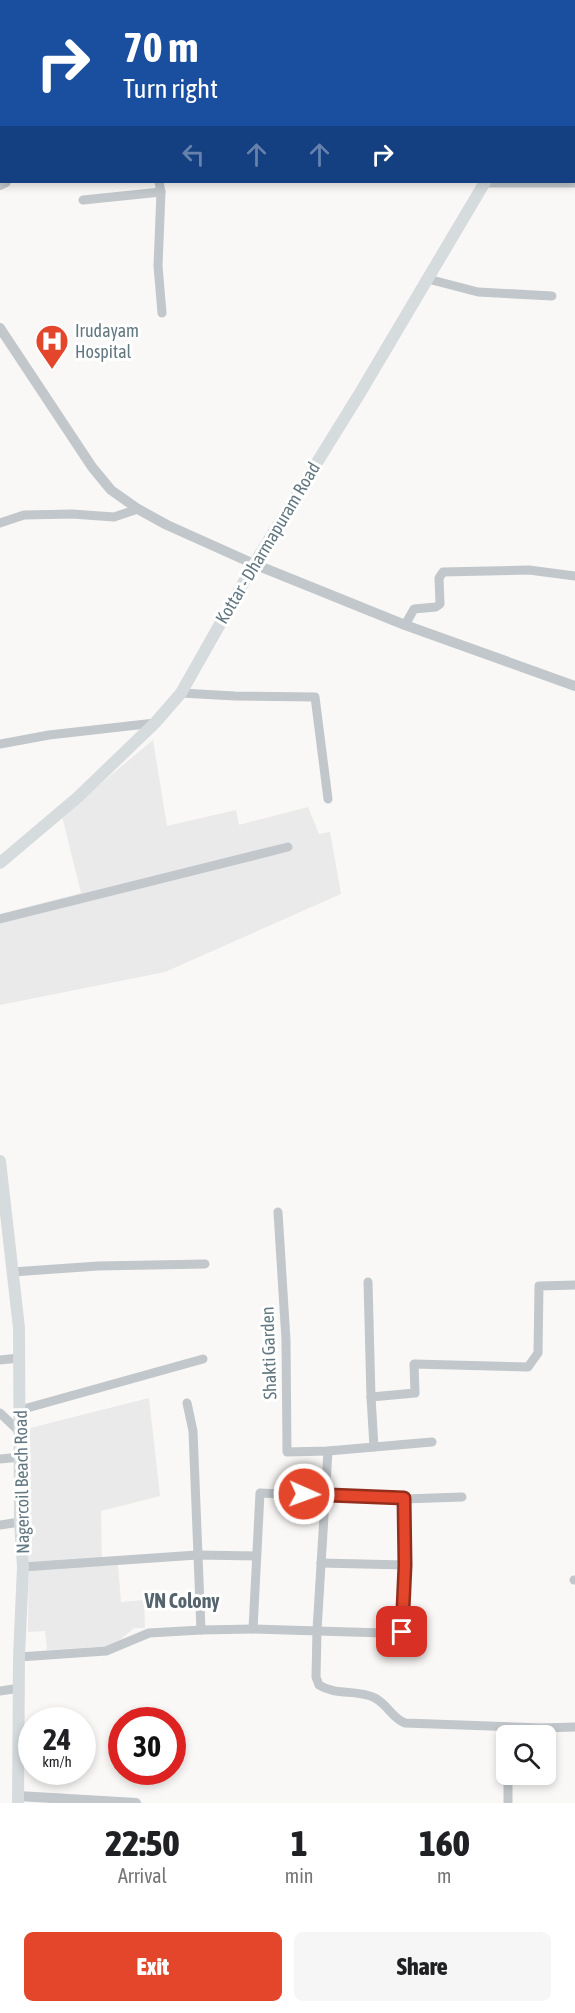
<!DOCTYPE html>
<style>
:root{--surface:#fff;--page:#f6f6f6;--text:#202124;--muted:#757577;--accent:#e4462b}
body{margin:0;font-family:"Asap Condensed",sans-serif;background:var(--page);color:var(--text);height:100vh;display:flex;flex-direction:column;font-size:22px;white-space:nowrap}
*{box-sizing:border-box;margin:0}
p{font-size:20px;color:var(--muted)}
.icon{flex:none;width:33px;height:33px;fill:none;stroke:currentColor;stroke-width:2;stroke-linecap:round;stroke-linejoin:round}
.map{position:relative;height:1803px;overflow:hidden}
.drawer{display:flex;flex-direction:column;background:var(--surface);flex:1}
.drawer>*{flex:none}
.guide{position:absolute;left:0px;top:0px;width:576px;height:183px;box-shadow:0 3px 9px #0003;background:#1a4fa0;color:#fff;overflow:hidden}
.fabs{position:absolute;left:496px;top:1725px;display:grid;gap:12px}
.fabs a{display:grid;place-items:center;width:60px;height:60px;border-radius:9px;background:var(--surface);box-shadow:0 3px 9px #0003;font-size:30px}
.speed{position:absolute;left:18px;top:1707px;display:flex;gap:12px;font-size:30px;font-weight:700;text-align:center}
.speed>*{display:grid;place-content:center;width:78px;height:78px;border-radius:50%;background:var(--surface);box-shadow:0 3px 9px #0003;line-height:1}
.speed small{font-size:15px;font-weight:400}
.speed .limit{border:9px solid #d22;background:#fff;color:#111}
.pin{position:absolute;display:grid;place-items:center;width:51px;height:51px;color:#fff;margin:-26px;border-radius:12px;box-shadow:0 3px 9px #0006}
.me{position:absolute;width:66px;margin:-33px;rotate:92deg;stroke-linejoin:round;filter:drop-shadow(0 0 4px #0008)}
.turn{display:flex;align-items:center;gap:21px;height:126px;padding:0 24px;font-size:27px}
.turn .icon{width:78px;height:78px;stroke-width:2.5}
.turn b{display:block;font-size:42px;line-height:51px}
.lanes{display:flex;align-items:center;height:57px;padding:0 24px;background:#0003;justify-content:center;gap:30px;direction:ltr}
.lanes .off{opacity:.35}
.eta{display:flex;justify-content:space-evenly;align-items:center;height:102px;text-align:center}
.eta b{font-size:36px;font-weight:800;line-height:42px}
.cta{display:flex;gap:12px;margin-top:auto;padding:12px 24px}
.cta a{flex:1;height:69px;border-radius:9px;background:var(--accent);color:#fff;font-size:24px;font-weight:800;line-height:69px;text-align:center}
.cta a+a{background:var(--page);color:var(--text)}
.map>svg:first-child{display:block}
.built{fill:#e9eae9}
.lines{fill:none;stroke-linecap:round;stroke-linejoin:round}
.minor{stroke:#c1c7ca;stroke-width:9}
.tertiary{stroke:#c1c7ca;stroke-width:10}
.secondary{stroke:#d6dbde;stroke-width:12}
.route-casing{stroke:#942e1c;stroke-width:15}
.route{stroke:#e4462b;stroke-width:10}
.labels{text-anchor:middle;stroke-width:6;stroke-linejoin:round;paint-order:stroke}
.poi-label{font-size:18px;fill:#637781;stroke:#fff;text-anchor:start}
.street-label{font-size:18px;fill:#637781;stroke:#fff}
.neighbourhood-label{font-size:20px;font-weight:bold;fill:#55646c;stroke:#fff}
</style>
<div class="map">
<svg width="575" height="1803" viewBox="0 0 575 1803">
<rect width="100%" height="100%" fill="#f9f8f6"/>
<g class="built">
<polygon points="153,740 167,826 236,810 239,825 308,807 319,834 330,832 341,894 165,972 0,1005 0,914 81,893 62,816"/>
<polygon points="149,1398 160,1496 101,1511 102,1566 118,1565 121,1602 144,1600 145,1628 134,1628 113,1646 47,1650 45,1631 28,1632 30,1428"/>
</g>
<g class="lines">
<g class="minor">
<polyline points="0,74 2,74"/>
<polyline points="574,104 575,104"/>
<polyline points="0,119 2,127"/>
<polyline points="159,182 161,192 158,266 162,313"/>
<polyline points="485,183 575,183"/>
<polyline points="83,200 161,192"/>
<polyline points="428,279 478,292 552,296"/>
<polyline points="0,523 24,515 72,514 114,517 138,509"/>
<polyline points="405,625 414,609 436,607 440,604 439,578 443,572 529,570 575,576"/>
<polyline points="181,693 235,696 315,697 328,799"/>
<polyline points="0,744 49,735 155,723"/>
<polyline points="0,919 288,847"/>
<polyline points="278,1212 286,1340 287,1452 328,1451 432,1442"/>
<polyline points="12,1272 98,1266 205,1264"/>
<polyline points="368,1282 371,1397 374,1447"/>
<polyline points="0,1360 19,1358"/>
<polyline points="371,1397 415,1393 414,1364 528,1367 538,1353 539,1286 575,1285"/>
<polyline points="187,1403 193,1431 201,1630"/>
<polyline points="20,1410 203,1359"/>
<polyline points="0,1413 21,1433"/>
<path d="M328,1451l-11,179 -1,47 3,8c17,11 39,4 56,13 13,7 17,20 30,25l136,5 34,-1"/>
<polyline points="0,1459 21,1457"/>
<polyline points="0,1525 20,1522"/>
<polyline points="321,1563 405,1565"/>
<polyline points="23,1567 197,1555 256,1556"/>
<polyline points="574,1580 575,1580"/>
<polyline points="253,1629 260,1493 404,1499 462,1497"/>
<polyline points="401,1632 405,1565 404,1499"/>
<polyline points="19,1657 106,1651 149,1633 201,1630 253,1629 415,1634"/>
<polyline points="0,1691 20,1688"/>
<polyline points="508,1774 508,1803"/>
</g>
<g class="tertiary">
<polyline points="104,2 104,0"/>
<polyline points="0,185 6,182"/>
<polyline points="0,328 92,467 111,490 138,509 167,525 254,564 405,625 575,686"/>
<polyline points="18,1796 136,1803"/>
</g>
<g class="secondary">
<polyline points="574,23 575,23"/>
<polyline points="0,863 78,797 155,723 181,693 254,564 360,393 485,182"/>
<polyline points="0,1161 19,1328 20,1522 23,1567 19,1657 18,1803"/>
</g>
</g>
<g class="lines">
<defs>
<polyline id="route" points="304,1494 404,1498 405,1565 402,1632"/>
</defs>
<use href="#route" class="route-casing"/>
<use href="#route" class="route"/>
</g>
<defs>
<symbol id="hospital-pin" viewBox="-11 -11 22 30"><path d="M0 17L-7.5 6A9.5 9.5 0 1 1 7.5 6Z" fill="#e4462b" stroke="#fff"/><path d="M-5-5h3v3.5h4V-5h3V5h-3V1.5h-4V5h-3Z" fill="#fff"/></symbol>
</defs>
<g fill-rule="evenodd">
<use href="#hospital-pin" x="33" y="322" width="38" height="52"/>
</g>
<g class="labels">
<g class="poi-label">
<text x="75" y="337">Irudayam<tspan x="75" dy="21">Hospital</tspan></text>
</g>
<g class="street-label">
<text transform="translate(268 543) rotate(-59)" y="6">Kottar - Dharmapuram Road</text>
<text transform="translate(269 1353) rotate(-92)" y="6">Shakti Garden</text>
<text transform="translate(22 1482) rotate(-91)" y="6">Nagercoil Beach Road</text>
</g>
<g class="neighbourhood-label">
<text x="182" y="1608">VN Colony</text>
</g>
</g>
</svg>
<div class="fabs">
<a><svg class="icon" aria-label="search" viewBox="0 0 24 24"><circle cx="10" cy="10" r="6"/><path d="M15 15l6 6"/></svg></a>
</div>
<div class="speed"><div>24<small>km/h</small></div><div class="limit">30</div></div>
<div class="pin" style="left:402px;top:1632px;background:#d93025"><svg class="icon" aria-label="arrive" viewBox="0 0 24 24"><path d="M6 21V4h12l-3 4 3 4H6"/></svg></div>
<svg class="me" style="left:304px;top:1494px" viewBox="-20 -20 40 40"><circle r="17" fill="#e4462b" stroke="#fff" stroke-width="3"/><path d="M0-11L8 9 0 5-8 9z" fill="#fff"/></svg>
<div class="guide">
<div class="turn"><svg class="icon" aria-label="right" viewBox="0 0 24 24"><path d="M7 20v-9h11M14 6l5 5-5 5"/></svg><div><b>70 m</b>Turn right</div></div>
<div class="lanes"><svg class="icon off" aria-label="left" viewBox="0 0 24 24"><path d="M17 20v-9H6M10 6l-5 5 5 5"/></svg><svg class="icon off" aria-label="ahead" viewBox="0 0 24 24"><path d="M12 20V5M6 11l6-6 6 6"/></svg><svg class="icon off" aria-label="ahead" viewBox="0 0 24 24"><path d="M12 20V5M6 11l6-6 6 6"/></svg><svg class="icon" aria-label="right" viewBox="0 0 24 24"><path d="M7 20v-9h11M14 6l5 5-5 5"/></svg></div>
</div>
</div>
<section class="drawer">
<div class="eta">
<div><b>22:50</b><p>Arrival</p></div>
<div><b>1</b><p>min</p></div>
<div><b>160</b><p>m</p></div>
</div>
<div class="cta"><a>Exit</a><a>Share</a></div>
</section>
